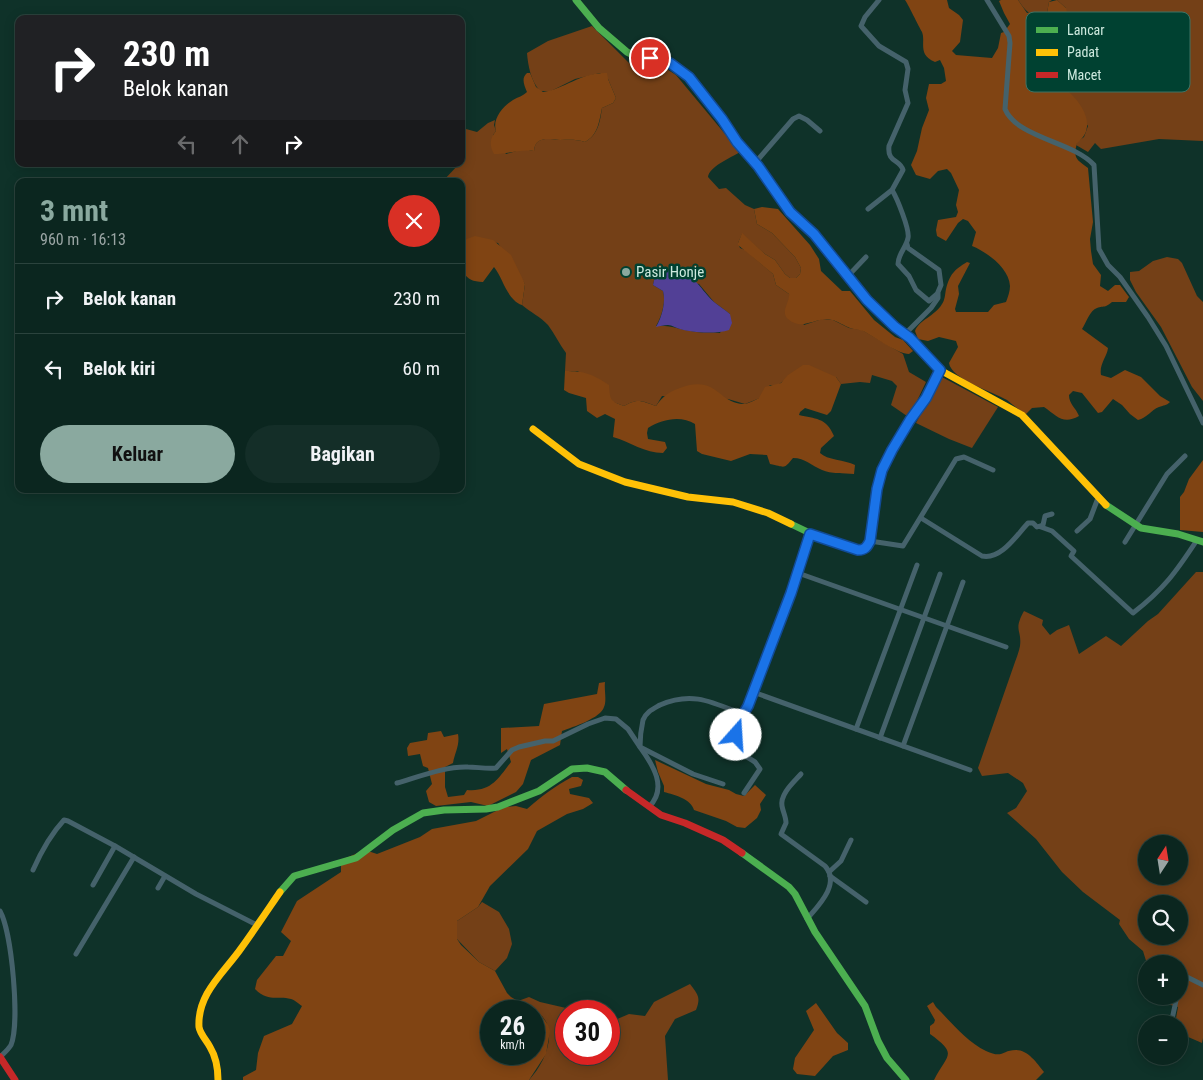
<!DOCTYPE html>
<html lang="id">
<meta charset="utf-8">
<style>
:root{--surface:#0b261f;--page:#142e28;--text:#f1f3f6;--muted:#9aa5a4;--line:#2b433d;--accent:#8aa99f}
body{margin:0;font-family:"Roboto Condensed",sans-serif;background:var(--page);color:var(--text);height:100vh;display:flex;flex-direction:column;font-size:19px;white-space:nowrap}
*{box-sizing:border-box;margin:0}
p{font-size:16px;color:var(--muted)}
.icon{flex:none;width:28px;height:28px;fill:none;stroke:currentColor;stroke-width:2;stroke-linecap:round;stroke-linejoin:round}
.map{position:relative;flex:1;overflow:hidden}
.side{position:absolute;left:15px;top:178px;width:450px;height:315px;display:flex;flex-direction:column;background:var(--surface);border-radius:10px;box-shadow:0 2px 12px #0003,0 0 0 1px var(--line)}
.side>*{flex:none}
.hud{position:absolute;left:15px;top:15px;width:450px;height:152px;border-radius:10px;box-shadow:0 2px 12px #0003,0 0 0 1px var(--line);background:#202124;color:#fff;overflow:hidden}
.needle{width:32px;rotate:12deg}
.buttons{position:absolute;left:1138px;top:835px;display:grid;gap:10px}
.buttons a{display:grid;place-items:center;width:50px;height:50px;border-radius:50%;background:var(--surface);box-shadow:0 2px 12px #0003,0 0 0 1px var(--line);font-size:25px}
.speed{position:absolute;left:480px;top:1000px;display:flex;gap:10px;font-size:25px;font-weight:700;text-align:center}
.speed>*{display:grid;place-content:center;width:65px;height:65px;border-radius:50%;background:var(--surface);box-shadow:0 2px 12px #0003,0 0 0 1px var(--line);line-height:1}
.speed small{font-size:12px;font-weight:400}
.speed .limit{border:8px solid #d22;background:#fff;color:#111}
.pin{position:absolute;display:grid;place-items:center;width:42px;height:42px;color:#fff;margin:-21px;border:2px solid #fff;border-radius:50%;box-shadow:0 1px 5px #0007}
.me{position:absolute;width:55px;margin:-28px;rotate:19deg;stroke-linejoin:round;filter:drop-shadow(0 0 4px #0008)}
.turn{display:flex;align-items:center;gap:18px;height:105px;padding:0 25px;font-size:22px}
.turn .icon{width:65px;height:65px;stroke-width:2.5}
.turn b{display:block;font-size:35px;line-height:42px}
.lanes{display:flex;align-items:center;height:48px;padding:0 25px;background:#0003;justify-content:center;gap:25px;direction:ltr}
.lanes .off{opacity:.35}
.round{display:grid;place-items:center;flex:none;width:52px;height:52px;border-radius:26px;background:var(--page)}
.headline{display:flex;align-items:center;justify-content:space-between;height:85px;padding:0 25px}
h1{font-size:30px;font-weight:700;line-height:38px;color:var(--accent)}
.button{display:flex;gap:10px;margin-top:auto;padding:10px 25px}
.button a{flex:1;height:58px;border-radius:30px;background:var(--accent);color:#111;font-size:20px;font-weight:700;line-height:58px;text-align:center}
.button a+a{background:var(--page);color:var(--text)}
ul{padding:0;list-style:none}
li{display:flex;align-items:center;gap:15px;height:70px;padding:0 25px;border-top:1px solid var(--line)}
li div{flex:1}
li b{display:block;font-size:19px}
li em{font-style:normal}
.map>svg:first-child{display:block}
.green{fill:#744017;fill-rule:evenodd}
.forest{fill:#804413;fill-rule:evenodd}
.water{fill:#524096}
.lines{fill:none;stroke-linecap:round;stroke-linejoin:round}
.street{stroke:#45626b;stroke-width:5}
.fast{stroke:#4caf50;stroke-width:7}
.slow{stroke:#ffc107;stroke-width:7}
.jam{stroke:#c62828;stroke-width:7}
.route-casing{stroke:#114b97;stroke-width:12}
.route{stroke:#1a73e8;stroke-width:9}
.poi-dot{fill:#8aa99f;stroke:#004131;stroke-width:2}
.labels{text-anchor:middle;stroke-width:5;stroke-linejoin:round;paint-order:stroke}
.poi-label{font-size:15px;fill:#cce9de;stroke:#004131;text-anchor:start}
.key{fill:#004131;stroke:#3d7365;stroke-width:1}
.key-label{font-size:14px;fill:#cce9de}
</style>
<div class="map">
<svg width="1203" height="1080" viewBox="0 0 1203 1080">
<rect width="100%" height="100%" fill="#0f3229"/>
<g class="green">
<path d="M1018,0h34l-3,2 -2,11 -4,4c-13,0 -18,-7 -25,-17z"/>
<polygon points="1057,0 1203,0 1203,141 1159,139 1101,149 1095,143 1088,152 1076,145 1077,142 1084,137 1088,126 1057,83 1047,63 1055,46 1059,42 1066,8"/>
<path d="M592,26l40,40c21,-6 27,-2 44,9l64,77c-10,6 -31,15 -32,25l11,12 7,-1 19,17 9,4 3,15 15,9 23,24 6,11 -1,6 -4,4h-6l-5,-4 -10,-14 -10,-6 -23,-20 -4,9 2,5 5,2 28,24 3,11 13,9 1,6 14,25 18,-6 11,1 16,8 13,2 41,24 6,18 17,10 -10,21 -9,13 -16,-11 6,-19 -5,-5 -20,-6 -2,8 -10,-1 -19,2 -5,-7 -51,3 -9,6 -6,-1 -10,13 -15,6 -17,-5 -66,-3 -6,10c-14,-5 -18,-8 -32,0l-11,-4 -4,-5 -1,-12 -31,-14h-12l1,-18c-7,-9 -11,-19 -18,-28 -7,-8 -18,-13 -26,-20l3,-21 -24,-36 -3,-5 -36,-4 -1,2v-60h-18l16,-17h2v-30l2,-4 3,-1 11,3 11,-9 7,-3 -1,5 2,6 -3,4 13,19 17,-5 11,2c1,-15 14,-12 26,-11 9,0 15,-1 25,2 13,-7 15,-20 17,-34l11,-5 3,-5 -8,-19 -8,-6 -25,6 -24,12h-11c-9,-10 -12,-25 -13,-38l21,-12zM655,276l44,8 15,18 16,12 -10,19c-8,-1 -16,0 -24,-1 -16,-2 -24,-7 -40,-6 6,-10 10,-24 7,-35l-10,-6z"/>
<polygon points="1167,257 1178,259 1182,263 1197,296 1203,302 1203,401 1192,387 1161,327 1136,292 1130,280 1130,272 1139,271 1153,261"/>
<polygon points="940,376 998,407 972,448 949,439 916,423"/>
<path d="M1196,572h7v466l-1,5 -23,-10v-9h-4l3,-17 -32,-9 1,-2h32v-32h-32l-4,-13 -14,-12 -10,-15 1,-4 -37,-28 -21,-20 -26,-33 -29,-26 9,-5 11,-17 -4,-8 -15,-10 -26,3 -4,-8 37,-106c2,-5 4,-11 5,-16 2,-17 -7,-15 4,-35l19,9 -1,5 8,10 7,-5 12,-5 10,29 27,-18 15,10 27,-25 10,-7zM1146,844h33v32h-33zM1146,904h33v32h-33z"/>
<polygon points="482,902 499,912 509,929 512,944 507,958 495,971 479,962 457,939 457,921 478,907"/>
<path d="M690,984c8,11 11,13 6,26l-21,9 -10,17 3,44h-139c15,-16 29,-46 13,-64 -6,-6 -17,-11 -24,-15l11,-4 11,5 39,9h-13v43h43v-33l6,-1 14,-6 16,2 9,-14z"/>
</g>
<g class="forest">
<path d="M905,0h42l2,8 10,7 4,5 -3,22 -8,9 4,4 36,3 6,-10 3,-15 3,-1 6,-8 -6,-11 -5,-12 2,-1h17l9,13 6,-1 4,5h6l4,-4 2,-11 8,-2 9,8 4,17 -2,5 -13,16 -8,17c4,7 6,16 11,21 4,4 9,6 12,9 15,14 26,36 7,50 -4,15 -1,16 11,25l5,54 -3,17 1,12 2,13 8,11 -1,11 8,5 7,-6h5l9,12 -3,5h-14c-9,7 -7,3 -15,6 -7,2 -11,15 -15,21l26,19c-1,9 -9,16 -7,27l10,3 14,-8 16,7 19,19 10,6c-4,4 -6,3 -11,5 -8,3 -12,11 -21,13l-8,-6 -8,-9 -9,-6 -11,13 -4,1 -16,-20 -9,-2 -4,4c0,9 7,13 10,21 -16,9 -22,0 -35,-9l-12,1 -6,6c-7,-4 -13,-9 -19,-14 -14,-8 -56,-21 -58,-37l9,-16 -2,-6 -17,-4 -11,4 -10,-2 -3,-8c4,-11 20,-15 27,-27 3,-4 3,-10 4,-15 4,-15 8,-19 21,-27l3,1 -12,23 1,8 -4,15 1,3h32l6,-7 12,-3c2,-5 4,-11 4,-16 -1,-18 -23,-34 -38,-40l4,-14 -8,-11 -5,-2 -5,4 -12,18 -9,-5 -1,-6 2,-10 18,-3 2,-5 -2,-7 3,-15 -8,-17 -4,-4 -9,2 -8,8 -14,-4 -5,-10 6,-14 5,-23 7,-18 -3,-12 3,-14h12l5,-3 -2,-13 -4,-8 -5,2c-18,-7 -9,-20 -13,-30 -3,-5 -15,-30 -17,-32z"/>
<path d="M527,73h3l6,14 7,5c22,-3 38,-20 64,-19l1,6 8,19 -3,5 -11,5c-3,14 -4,27 -17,34 -10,-3 -16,-2 -25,-2 -11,-1 -25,-4 -26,11 -14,-2 -26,3 -40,3 -5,-9 -4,-16 2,-23 -4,-12 7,-25 17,-31 5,-3 10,-4 14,-8 -3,-7 -6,-14 0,-19z"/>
<path d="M762,207l16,2 32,36 9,14 2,12 21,20h8l24,29 21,17 8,3 10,11 -4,3c-11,0 -33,-16 -44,-22 -5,-3 -10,-2 -15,-4 -6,-2 -12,-7 -18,-8 -16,-4 -29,12 -44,-1 -8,-7 2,-17 1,-25l-13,-9 -3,-11 -35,-29v-2l4,-10 23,21 10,6 10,14 5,4h6l4,-4 1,-6 -6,-11 -23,-24 -15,-9 -3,-15z"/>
<path d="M475,236l18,4 18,15 14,29 -3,21c-15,-5 -19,-27 -28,-38l-11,15c-26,0 -22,-22 -22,-41z"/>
<path d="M803,365h6l27,12 5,7 -10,27 -4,4 -22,-7 -5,4 -1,3c16,4 27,2 35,21l-13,12 -1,5c7,7 25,7 35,12l-1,9c-10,-1 -23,0 -32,-4 -10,-4 -17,-12 -29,-12 -10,12 -7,9 -23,6l-3,-9 -17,-1 -19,7 -29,-7 -5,-3 -2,-27c-14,-9 -33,-5 -47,4l-1,5 1,6 17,3 2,6 -4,5c-18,0 -33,-11 -50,-16l2,-18 -10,-5 -8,4 -10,-7 -1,-13 -17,-5 -5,-3 1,-19c20,0 27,3 44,14 1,15 1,16 15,21 14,-8 17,-5 32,0 7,-10 13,-14 24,-18 38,-14 38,17 65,16 4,-1 10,-4 14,-6l6,-11 16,-4 7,-8z"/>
<polygon points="1203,447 1203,532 1180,530 1180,497 1184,492 1189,479 1203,460"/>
<path d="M605,682c-1,8 2,18 -1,25 -3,11 -31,20 -42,24l-2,14 -29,15 -8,24 -7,8 -28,14 -17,-4 -35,4 -7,-4 -3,-11 6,-7 -4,-16 -5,-2 -3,-12 -12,2 -1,-8 3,-5 17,-3 1,-7 13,-2 3,6 14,-3c2,11 -3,18 -5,29l-8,4v20l3,10 16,-2 3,-5c24,2 31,-11 44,-28l-4,-13 -6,4v-25l38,-2 5,-22 53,-10 2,-11z"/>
<path d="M655,760l51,24 23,6 7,4 8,2 11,-11 11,10 -6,9 1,6 -4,8 -12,10 -8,-1 -11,-6 -32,-11c-3,-11 -19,-15 -30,-18v-6l-6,-14z"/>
<path d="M572,777h6l5,3 -2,6 -12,3 1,5 19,4 4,5 -10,6 -16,5 -30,17 -9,18 -38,37 -12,21 -21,14v18l4,6 18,17 16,9 12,22 4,4 30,18 7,10 2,6 -4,23 -17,26h-286v-3l13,-7 2,-17 6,-17 28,-12 10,-18c-3,-2 -7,-6 -11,-7 -13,-4 -22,4 -36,-10l2,-9 19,-24h7l8,-15 -10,-9 16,-31 44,-29v-12l24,-10 12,4 43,-17 12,-8 44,-8 28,-14 12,-1 11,3c15,-13 28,-23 45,-32zM491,1011h43v43h-43z"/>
<path d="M933,1002l3,5c15,15 31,35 50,44 17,8 16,-1 30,-1 12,0 21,13 28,22l-8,8h-102c13,-26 25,-25 -4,-46v-8l4,-3 1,-3 -8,-14z"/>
<polygon points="816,1003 837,1033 848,1043 848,1050 833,1056 815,1076 797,1074 793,1069 795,1058 814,1030 806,1011"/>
</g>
<path class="water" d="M669,270c28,4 27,15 45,32 5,4 11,8 16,12l2,9 -3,7c-12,4 -37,3 -49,-1 -4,-1 -8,-4 -12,-4 -4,0 -8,1 -12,2 6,-10 10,-25 7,-36l-10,-6 2,-9z"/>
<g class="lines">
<g class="street">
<path d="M987,0l22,36 1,7 -5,66c12,29 69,33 89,56l5,84 9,16 12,12 28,40 18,29 37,77"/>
<polyline points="755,163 793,119 799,116 807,120 820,131"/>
<path d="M892,190c5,8 18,40 16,48 -2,10 -10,16 -10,26l11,12 7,14 13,11 8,-7"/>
<path d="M868,209l24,-19 11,-20c-3,-11 -16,-7 -14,-24l19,-43 -3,-13 3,-21 -2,-7 -27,-16 -18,-20 4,-9 14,-17"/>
<polyline points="847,277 866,257"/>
<polyline points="905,334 931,308 938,298 938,292 941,285 939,270 908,248 907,244"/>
<path d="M921,518l61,38c19,4 34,-20 46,-33h5l4,4 6,-2 2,-9 7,-2"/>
<path d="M1041,527l11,4 22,20 -3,5 62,57c31,-24 43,-41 64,-73"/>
<polyline points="1077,531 1090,519 1098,498"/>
<polyline points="870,541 903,546 956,459 964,457 993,470"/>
<polyline points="1125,542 1167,474 1185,456"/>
<polyline points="798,573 1006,647"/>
<polyline points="753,692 970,770"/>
<polyline points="856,729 917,565"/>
<polyline points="880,738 940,574"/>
<polyline points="903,746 963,582"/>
<path d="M801,774c-8,9 -21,20 -19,32 1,6 4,11 4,17l-5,11 44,32c16,18 -7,40 -18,53"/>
<path d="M397,783c21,-6 49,-17 71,-16 9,0 18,2 28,1l16,-18 7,-3 26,-6h8l35,-17 17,-6 11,1 12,10 12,18 53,27 30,10"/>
<polyline points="744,793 760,769 755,762 734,749 736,739 735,728 748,706 796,578 810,534"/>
<path d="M649,807c19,-19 4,-42 -9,-60 0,-9 1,-18 3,-27 3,-8 10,-11 17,-15 32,-14 52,-3 82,9"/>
<path d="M33,870c8,-18 17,-35 31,-50l4,1 47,25 81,48 61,31"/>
<polyline points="829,872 841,861 851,840"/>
<polyline points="830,876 866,902"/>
<polyline points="93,885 115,846"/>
<polyline points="158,888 165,876"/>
<path d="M0,911c12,22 20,112 11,134 -3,5 -7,8 -11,12"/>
<polyline points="76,954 134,857"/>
<polyline points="1179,986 1181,974 1203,985"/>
<polyline points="1171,1024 1177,996"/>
</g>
<g class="fast">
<polyline points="576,0 599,28 627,52 637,57 670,63 689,77 722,119 737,142 758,166 790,212 814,234 867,300 895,327 910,338 925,355"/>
<polyline points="1106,505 1141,528 1178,534 1203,542"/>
<path d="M791,524c23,12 46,20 71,26l5,-3 3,-6 7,-52 5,-19 28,-50 16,-22 14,-28"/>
<polyline points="742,853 789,887 795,894 815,932 865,1006 878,1041 887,1058 906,1080"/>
<polyline points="280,892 294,876 356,858 393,830 423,813 444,810 486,809 498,807 539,791 572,769 587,768 605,772 626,790"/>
</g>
<g class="slow">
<polyline points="925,355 940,370 1022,415 1106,505"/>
<polyline points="533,429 579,464 625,482 688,497 733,502 768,513 791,524"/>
<path d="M218,1080c0,-12 -2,-23 -8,-33 -3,-6 -10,-13 -11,-20 -2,-34 26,-55 43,-80 13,-18 25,-36 38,-55"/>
</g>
<g class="jam">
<polyline points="626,790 661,815 685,823 723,840 742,853"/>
<polyline points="0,1057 15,1080"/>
</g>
</g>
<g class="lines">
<defs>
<path id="route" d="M650,58l20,5 19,14 33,42 15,23 21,24 32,46 24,22 53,66 28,27 15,11 30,32 -14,28 -16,22 -18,30 -10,20 -5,19 -7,52c-3,6 -5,9 -12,9l-48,-16 -19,59 -43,113 -13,22 1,7"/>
</defs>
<use href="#route" class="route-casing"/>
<use href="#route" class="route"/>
</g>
<circle class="poi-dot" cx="626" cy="272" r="5"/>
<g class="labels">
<g class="poi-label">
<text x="636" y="277">Pasir Honje</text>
</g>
</g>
<rect x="1026" y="12" width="164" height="80" rx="8" class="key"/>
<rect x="1036" y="27" width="22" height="6" fill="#4caf50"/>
<rect x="1036" y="49" width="22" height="7" fill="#ffc107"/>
<rect x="1036" y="72" width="22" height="6" fill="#c62828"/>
<g class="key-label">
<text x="1067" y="35">Lancar</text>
<text x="1067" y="57">Padat</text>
<text x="1067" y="80">Macet</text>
</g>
</svg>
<div class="buttons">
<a><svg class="needle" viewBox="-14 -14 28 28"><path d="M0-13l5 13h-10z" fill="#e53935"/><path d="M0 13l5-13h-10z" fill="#9aa5a4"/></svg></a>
<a><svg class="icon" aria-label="search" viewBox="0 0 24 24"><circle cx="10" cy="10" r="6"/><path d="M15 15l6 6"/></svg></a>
<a>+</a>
<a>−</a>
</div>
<div class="speed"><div>26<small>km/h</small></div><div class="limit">30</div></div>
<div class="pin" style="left:650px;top:58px;background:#d93025"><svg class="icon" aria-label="arrive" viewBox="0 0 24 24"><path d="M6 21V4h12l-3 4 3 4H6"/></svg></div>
<svg class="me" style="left:736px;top:735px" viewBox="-20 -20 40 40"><circle r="19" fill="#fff"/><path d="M0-13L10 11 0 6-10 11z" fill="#1a73e8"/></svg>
<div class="hud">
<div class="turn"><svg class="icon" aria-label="right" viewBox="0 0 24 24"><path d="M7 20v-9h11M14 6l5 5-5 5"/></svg><div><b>230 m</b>Belok kanan</div></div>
<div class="lanes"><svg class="icon off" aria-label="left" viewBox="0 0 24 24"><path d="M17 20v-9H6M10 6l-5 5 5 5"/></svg><svg class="icon off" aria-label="ahead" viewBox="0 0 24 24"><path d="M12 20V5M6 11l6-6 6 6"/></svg><svg class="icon" aria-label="right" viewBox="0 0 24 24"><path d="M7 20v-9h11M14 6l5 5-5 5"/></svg></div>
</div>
<section class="side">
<div class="headline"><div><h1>3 mnt</h1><p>960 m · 16:13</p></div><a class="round" style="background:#d93025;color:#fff"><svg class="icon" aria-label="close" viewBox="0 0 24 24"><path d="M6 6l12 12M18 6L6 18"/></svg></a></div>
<ul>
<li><svg class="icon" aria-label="right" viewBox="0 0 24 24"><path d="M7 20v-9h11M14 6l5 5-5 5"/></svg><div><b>Belok kanan</b></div><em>230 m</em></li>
<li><svg class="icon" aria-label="left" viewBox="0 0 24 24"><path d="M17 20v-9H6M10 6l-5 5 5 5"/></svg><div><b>Belok kiri</b></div><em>60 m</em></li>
</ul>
<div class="button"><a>Keluar</a><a>Bagikan</a></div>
</section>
</div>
